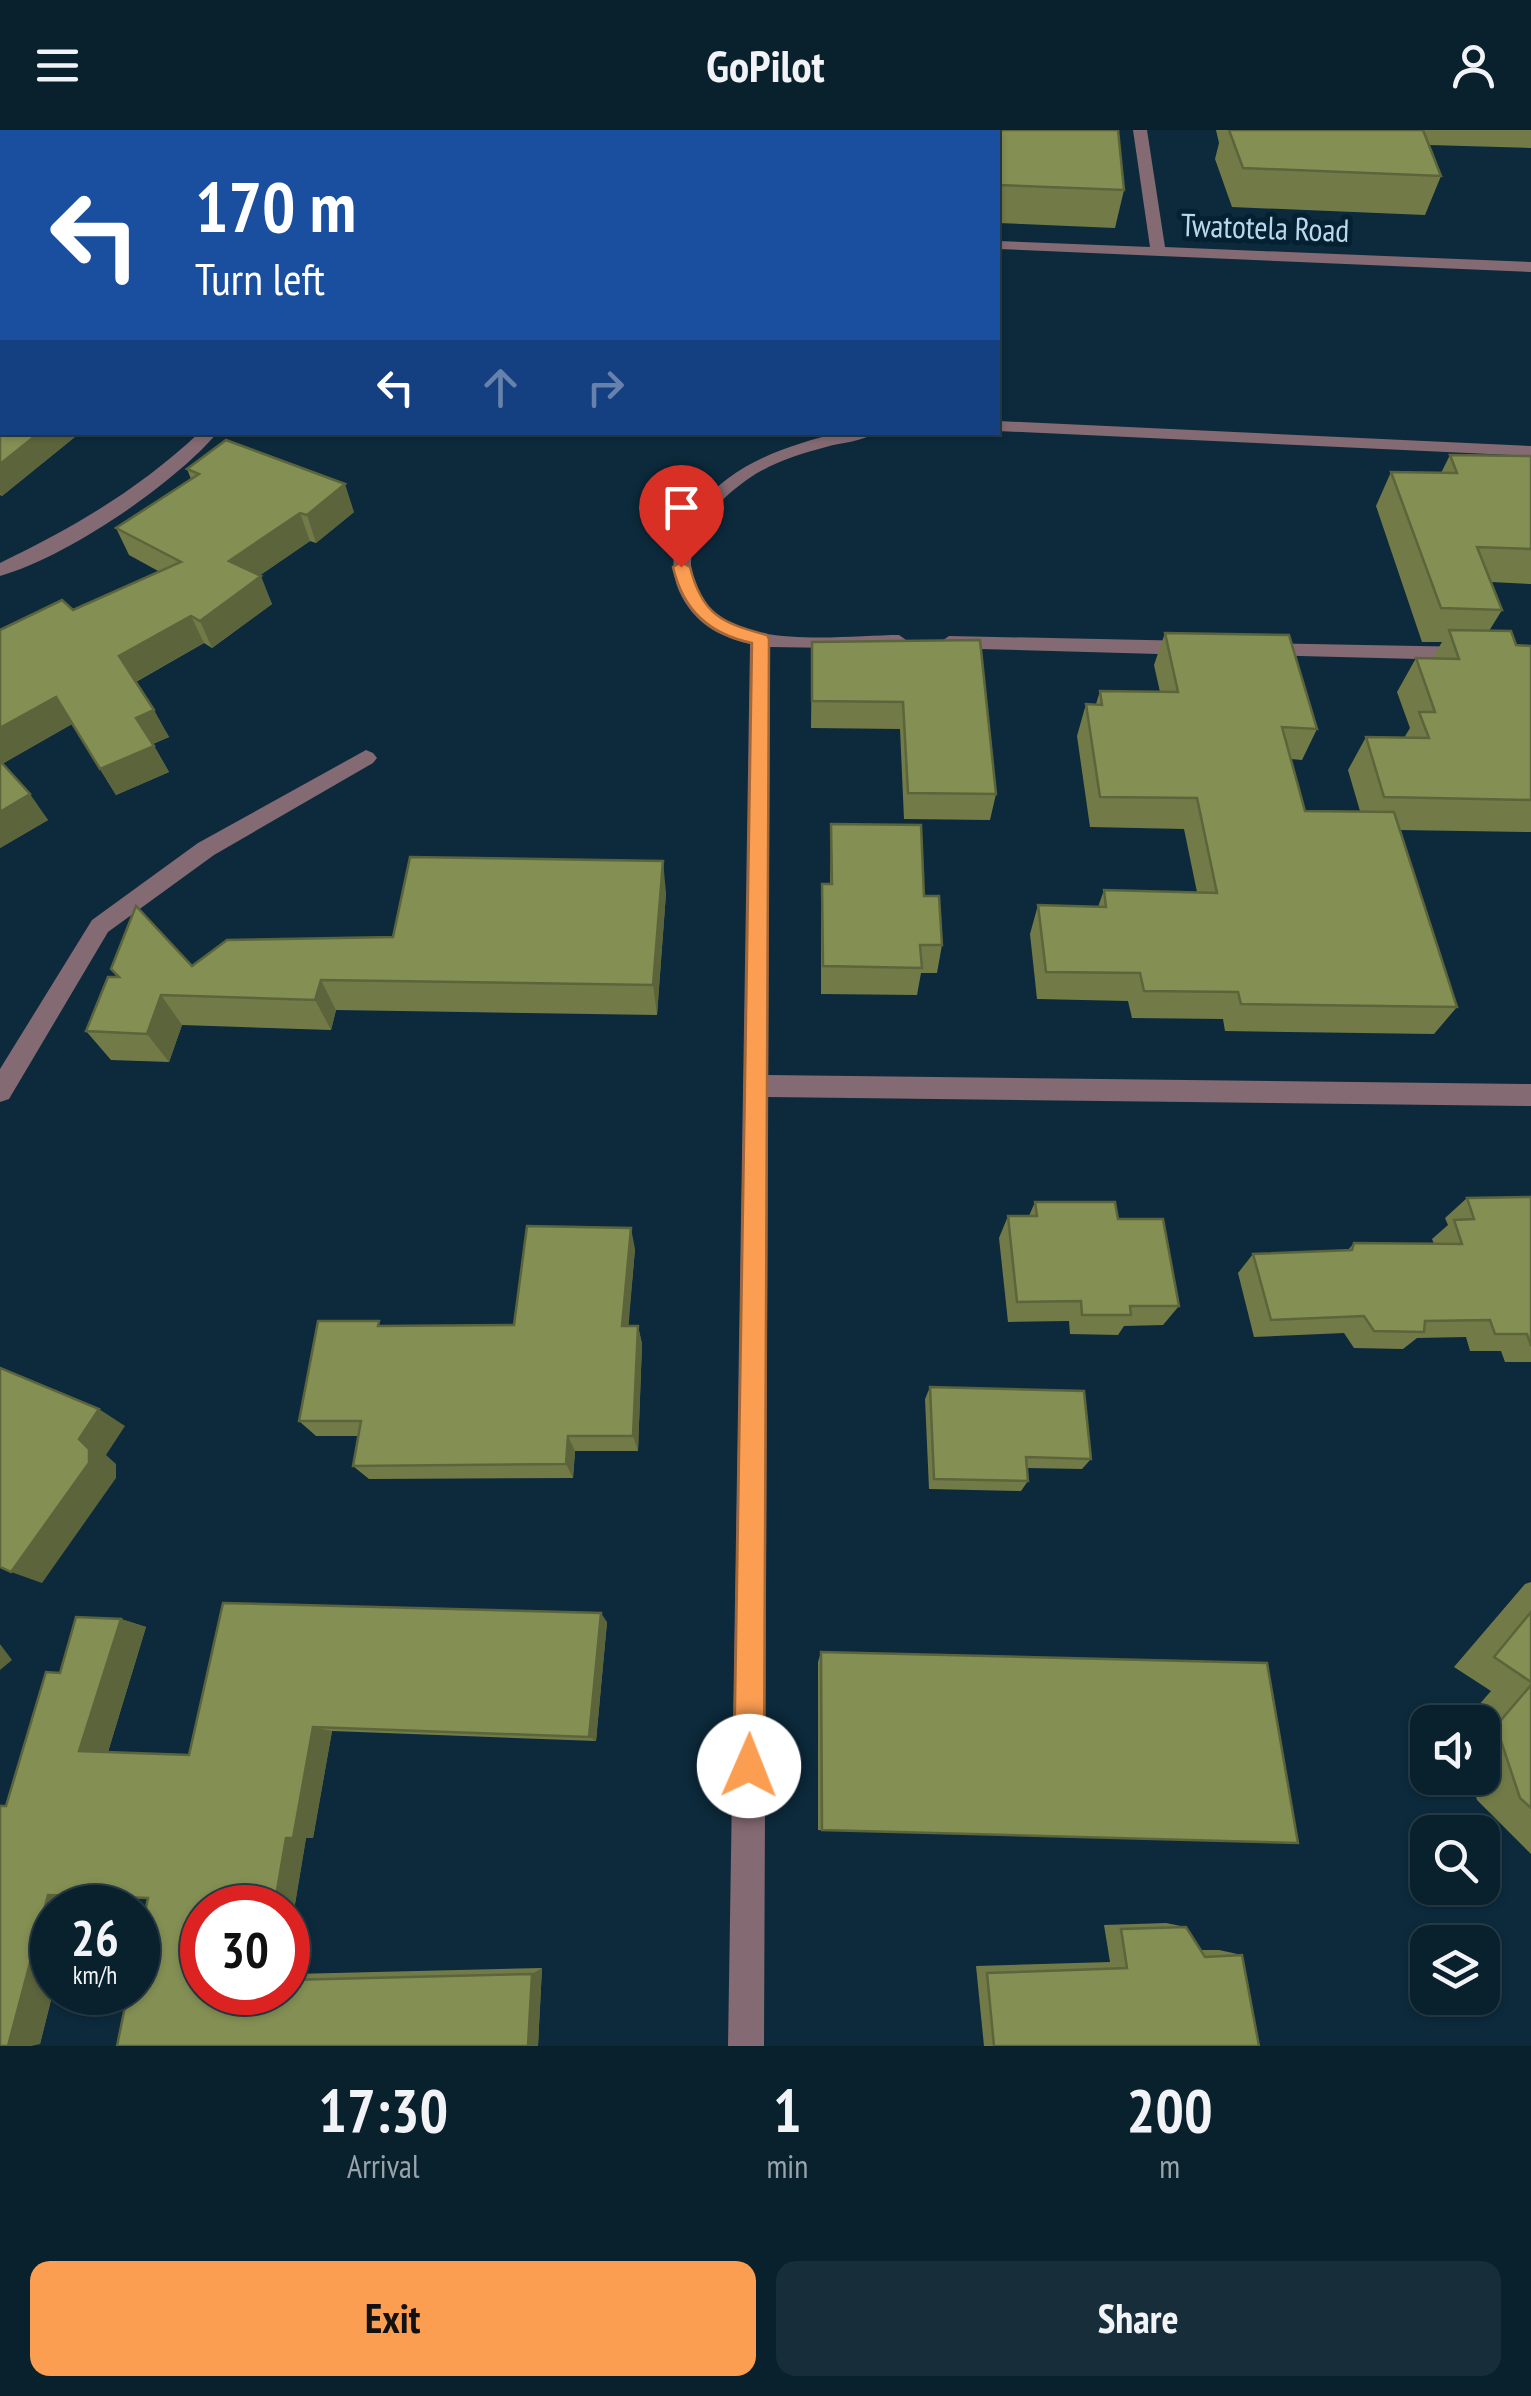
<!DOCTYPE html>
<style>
:root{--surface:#09202d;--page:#172d39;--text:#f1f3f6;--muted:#99a3aa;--line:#293e49;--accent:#fc9e52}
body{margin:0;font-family:"PT Sans Narrow",sans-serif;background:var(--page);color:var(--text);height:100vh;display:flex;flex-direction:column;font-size:38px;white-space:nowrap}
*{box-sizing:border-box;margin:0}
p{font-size:32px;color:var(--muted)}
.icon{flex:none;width:55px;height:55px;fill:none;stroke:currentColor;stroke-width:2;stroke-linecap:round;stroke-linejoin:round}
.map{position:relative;height:1916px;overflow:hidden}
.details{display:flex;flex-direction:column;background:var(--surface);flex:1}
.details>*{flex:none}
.top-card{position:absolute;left:0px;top:0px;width:1000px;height:305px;box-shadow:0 2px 8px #0004,0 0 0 2px var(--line);background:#1a4fa0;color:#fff;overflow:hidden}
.controls{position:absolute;left:1410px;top:1575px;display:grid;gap:20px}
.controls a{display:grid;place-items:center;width:90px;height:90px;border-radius:20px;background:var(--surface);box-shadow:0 2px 8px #0004,0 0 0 2px var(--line);font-size:50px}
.speed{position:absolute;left:30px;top:1755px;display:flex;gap:20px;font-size:50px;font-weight:700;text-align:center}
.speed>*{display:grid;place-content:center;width:130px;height:130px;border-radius:50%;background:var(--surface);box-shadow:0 2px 8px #0004,0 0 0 2px var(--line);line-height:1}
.speed small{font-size:25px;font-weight:400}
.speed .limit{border:15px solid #d22;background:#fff;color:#111}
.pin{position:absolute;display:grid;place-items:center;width:85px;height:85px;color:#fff;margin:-102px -42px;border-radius:50% 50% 50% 0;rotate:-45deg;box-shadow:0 0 10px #0007}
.pin .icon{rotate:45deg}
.me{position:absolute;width:110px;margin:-55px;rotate:1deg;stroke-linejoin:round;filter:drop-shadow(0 0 8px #0008)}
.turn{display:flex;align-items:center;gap:35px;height:210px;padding:0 30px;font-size:45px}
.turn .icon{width:130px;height:130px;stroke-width:2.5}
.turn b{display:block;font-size:70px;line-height:85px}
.lanes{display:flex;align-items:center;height:95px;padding:0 30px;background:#0003;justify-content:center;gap:50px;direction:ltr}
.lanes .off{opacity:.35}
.eta{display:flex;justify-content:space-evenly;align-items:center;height:170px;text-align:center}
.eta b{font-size:60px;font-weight:700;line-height:70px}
.primary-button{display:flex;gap:20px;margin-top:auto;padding:20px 30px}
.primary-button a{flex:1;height:115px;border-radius:20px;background:var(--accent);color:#111;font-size:40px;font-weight:700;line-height:115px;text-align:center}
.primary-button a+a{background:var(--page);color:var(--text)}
header{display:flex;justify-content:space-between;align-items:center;height:130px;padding:0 30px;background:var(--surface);font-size:45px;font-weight:700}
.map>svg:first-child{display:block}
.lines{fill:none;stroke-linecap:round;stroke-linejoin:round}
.minor{fill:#846a72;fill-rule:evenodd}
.wall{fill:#727b48;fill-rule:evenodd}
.shaded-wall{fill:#5c643b}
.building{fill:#848f54;stroke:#5c643b;stroke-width:2.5}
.route{fill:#fc9e52;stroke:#a46735;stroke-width:2.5}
.labels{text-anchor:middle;stroke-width:10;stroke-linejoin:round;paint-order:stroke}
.far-street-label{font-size:32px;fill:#bbd7ea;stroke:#032131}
</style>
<header><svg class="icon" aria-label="menu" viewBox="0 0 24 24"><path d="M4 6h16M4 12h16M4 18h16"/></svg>GoPilot<svg class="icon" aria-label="person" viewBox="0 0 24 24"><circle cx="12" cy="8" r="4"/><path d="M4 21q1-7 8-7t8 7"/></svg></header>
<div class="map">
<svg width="1531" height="1916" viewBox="0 0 1531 1916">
<rect width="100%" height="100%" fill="#0c2a3c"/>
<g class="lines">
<g class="minor">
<polygon points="1133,0 1147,0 1165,117 1531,132 1531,142 998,119 998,111 1150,117"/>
<polygon points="998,291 1531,316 1531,326 998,301"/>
<path d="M200,302h18c-45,53 -151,125 -218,144v-13c76,-37 138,-73 200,-131z"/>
<path d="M841,302h35c-13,10 -34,10 -50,15 -27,7 -55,16 -78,32 -27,19 -58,49 -57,86 6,93 145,70 208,70l10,7 -10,7 -129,-2 -2,428 763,9v22l-763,-9 -4,949h-36l22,-1402c-33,-8 -56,-21 -71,-53 -11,-26 -5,-51 11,-73 36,-53 92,-71 151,-86z"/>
<polygon points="949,506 1194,511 1204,518 1194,525 942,518 939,513"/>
<polygon points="1263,513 1531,518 1531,532 1256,525 1253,520"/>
<polygon points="366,620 373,623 377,628 373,633 214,725 108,802 9,969 0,972 0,939 92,790 198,713"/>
</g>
</g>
<g class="wall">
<polygon points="905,0 1118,0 1124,60 1115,98 998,93 998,2 905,2"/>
<polygon points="1216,0 1531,0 1531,18 1429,15 1441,46 1425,85 1232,77 1215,29 1219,13"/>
<polygon points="2,99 2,302 81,302 2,366 0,365 0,104"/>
<polygon points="1450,325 1531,326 1531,454 1491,452 1502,480 1489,501 1516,515 1531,516 1531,702 1400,700 1457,877 1434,904 1225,901 1223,889 1132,888 1128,871 1037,869 1030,804 1038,775 1098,777 1104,760 1197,762 1184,699 1090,697 1077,606 1086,574 1096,574 1100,561 1160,562 1154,535 1165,503 1317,599 1302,630 1291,629 1305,681 1360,681 1348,640 1366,607 1404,608 1410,598 1397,562 1416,528 1432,529 1442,512 1422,512 1376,376 1391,342 1441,343"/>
<polygon points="187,339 354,382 316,413 310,411 259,446 272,474 212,518 204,513 136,552 169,607 153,614 169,642 116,665 72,594 2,634 48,690 0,718 0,500 73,480 160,442 129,425 116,398 191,349"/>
<polygon points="980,510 996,664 990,690 904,689 900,599 811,598 812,512"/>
<polygon points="831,694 924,766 942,815 937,843 921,843 917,865 821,864 821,783 822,754 830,754"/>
<polygon points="666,763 657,885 336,880 331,900 182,895 169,932 111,930 86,901 117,847 111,839 192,836 393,807"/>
<polygon points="1531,1067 1531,1232 1505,1232 1501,1221 1470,1221 1466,1207 1417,1208 1403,1219 1354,1218 1344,1203 1254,1207 1238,1143 1253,1124 1348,1120 1354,1113 1434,1114 1432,1109 1448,1095 1445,1088 1467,1068"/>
<polygon points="1035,1072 1118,1089 1179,1176 1163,1195 1124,1196 1118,1205 1070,1204 1069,1191 1008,1192 999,1108 1008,1086 1029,1086"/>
<polygon points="635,1119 628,1196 638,1196 642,1214 638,1321 575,1321 573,1348 369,1349 353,1336 358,1306 316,1306 299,1291 383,1196 514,1195"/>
<polygon points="930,1257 1091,1329 1082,1339 1027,1338 1028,1351 1021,1361 929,1359 925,1269"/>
<polygon points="1531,1452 1531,1724 1477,1670 1470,1648 1482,1648 1482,1592 1464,1592 1491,1561 1454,1537 1525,1454"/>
<path d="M121,1489l25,8 -38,125 81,3 418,-133 -11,119 -264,-10 -19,107h-7l-14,84 8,6 -7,46 249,-6 -4,78h-421l31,-148 -70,-2 -3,12h-23l1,84 -13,52 -34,-238 54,-133zM288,1778v84h-86z"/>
<polygon points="821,1522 1298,1713 818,1700 818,1532"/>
<polygon points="1166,1793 1186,1797 1201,1820 1219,1820 1242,1825 1259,1916 984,1916 976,1836 1110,1832 1104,1795"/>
</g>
<g class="shaded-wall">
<polygon points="388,0 410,0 408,2 387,2"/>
<polygon points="40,302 81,302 2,366 0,363 0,334"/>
<polygon points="345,354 354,382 316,413 307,385"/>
<polygon points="300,383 310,411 241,458 229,431"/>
<polygon points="261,446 272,474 212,518 200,491"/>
<polygon points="191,486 204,513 133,553 119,526"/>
<polygon points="56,567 72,594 0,635 0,598"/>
<polygon points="154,580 169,607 151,614 136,588"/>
<polygon points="154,616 169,642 116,665 100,639"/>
<polygon points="30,664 48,690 0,718 0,682"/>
<polygon points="663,731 666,763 657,885 653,855"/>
<polygon points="321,850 336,880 331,900 315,870"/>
<polygon points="161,865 182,895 169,932 147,904"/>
<polygon points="631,1098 635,1119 627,1214 622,1196"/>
<polygon points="638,1196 642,1214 638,1321 633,1306"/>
<polygon points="99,1279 125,1296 106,1325 116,1334 116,1348 42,1453 11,1442 79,1309"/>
<polygon points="568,1306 575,1321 573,1348 566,1334"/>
<polygon points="601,1483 607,1492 596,1611 589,1607"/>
<polygon points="121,1489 146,1497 107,1625 79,1621"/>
<polygon points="0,1514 12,1530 0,1540"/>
<polygon points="313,1597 332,1601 313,1708 306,1708 292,1792 300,1798 293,1844 288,1846 288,1778 274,1778 286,1708"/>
<polygon points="79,1762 75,1778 52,1778 53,1862 40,1914 31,1916 8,1916 48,1765"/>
<polygon points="542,1838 538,1916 528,1916 532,1844"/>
</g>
<g class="building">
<polygon points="331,0 388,0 387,2 330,2"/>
<polygon points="622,0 710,0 709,2 621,2"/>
<polygon points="909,0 1118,0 1124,60 998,55 998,2 909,2"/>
<polygon points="1229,0 1423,0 1441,46 1243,38"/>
<polygon points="2,99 2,172 0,172 0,104"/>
<polygon points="2,186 2,302 40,302 0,334 0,187"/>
<polygon points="226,310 345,354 307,385 300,383 229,431 261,446 200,491 191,486 119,526 154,580 136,588 154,616 100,639 56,567 0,598 0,500 62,470 73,480 181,432 116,398 199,344 187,339"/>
<polygon points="1450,325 1531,326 1531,419 1477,417 1502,480 1441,478 1391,342 1457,343"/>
<polygon points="1449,500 1511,501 1516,515 1531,516 1531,670 1384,667 1366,607 1429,608 1419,582 1435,582 1416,528 1459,529"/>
<polygon points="1165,503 1289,505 1317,599 1282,597 1305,681 1394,682 1457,877 1241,874 1238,862 1144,861 1140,843 1046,842 1038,775 1106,777 1104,760 1217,763 1197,668 1100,667 1086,574 1102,575 1100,561 1178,562"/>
<polygon points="980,510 996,664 908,663 903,572 812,571 812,512"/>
<polygon points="0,631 30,664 0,682"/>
<polygon points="831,694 921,695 924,766 939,766 942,815 920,815 922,838 823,836 822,754 832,754"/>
<polygon points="410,727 663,731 653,855 321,850 315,870 161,865 147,904 86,901 108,847 119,847 111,839 136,776 192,836 227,810 393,807"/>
<polygon points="1531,1067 1531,1216 1527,1204 1495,1204 1490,1190 1425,1191 1424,1202 1374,1201 1364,1186 1271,1190 1253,1124 1352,1120 1354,1113 1462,1114 1454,1090 1474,1089 1467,1068"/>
<polygon points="1035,1072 1115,1072 1118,1089 1163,1089 1179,1176 1130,1176 1131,1185 1082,1185 1081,1171 1017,1172 1008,1086 1037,1086"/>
<polygon points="527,1096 631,1098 622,1196 638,1196 633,1306 568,1306 566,1334 353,1336 361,1291 299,1291 318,1191 379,1191 378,1196 514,1195"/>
<polygon points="0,1238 99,1279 79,1309 89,1319 89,1333 11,1442 0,1437"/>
<polygon points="930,1257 1084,1261 1091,1329 1026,1327 1028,1351 934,1349"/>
<polygon points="223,1473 601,1483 589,1607 313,1597 293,1708 286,1708 274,1778 202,1778 202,1862 288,1862 288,1850 532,1844 528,1916 117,1916 128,1862 138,1862 138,1818 148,1768 48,1765 8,1916 0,1916 0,1676 6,1676 46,1542 60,1543 76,1487 121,1489 79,1621 189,1625"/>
<polygon points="1531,1482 1531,1552 1494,1527"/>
<polygon points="821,1522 1267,1533 1298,1713 822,1700"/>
<polygon points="1531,1555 1531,1678 1520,1668 1496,1596"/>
<polygon points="1186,1797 1205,1827 1242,1825 1259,1916 994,1916 987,1843 1127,1838 1121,1799"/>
</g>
<path class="route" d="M681,432l9,5c12,48 32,56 77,68l2,4 -5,1127 -4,11 -11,4 -11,-4 -4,-11 18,-1123c-43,-9 -69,-33 -79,-76z"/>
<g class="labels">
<g class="far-street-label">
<text transform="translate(1265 98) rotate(2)" y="11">Twatotela Road</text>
</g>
</g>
</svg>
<div class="controls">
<a><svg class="icon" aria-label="sound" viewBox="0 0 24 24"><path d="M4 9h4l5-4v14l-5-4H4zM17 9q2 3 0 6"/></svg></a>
<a><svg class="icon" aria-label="search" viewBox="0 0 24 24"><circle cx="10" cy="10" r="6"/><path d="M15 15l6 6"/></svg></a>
<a><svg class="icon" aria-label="layers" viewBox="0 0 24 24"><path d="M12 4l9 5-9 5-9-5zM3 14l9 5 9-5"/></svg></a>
</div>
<div class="speed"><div>26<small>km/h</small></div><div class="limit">30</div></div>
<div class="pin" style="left:681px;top:437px;background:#d93025"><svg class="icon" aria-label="arrive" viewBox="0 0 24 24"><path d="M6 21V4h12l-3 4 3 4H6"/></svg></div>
<svg class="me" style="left:749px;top:1636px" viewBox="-20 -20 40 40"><circle r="19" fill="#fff"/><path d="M0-13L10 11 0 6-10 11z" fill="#fc9e52"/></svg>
<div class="top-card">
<div class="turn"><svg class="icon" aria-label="left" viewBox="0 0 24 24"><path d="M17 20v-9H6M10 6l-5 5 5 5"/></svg><div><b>170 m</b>Turn left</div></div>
<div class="lanes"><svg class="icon" aria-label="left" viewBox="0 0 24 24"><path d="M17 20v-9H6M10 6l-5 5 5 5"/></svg><svg class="icon off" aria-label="ahead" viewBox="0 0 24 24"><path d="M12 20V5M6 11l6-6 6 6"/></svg><svg class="icon off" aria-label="right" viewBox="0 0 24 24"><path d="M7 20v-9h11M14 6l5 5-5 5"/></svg></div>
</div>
</div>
<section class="details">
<div class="eta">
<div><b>17:30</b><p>Arrival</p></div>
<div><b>1</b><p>min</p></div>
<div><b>200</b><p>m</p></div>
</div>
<div class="primary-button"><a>Exit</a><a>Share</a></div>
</section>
